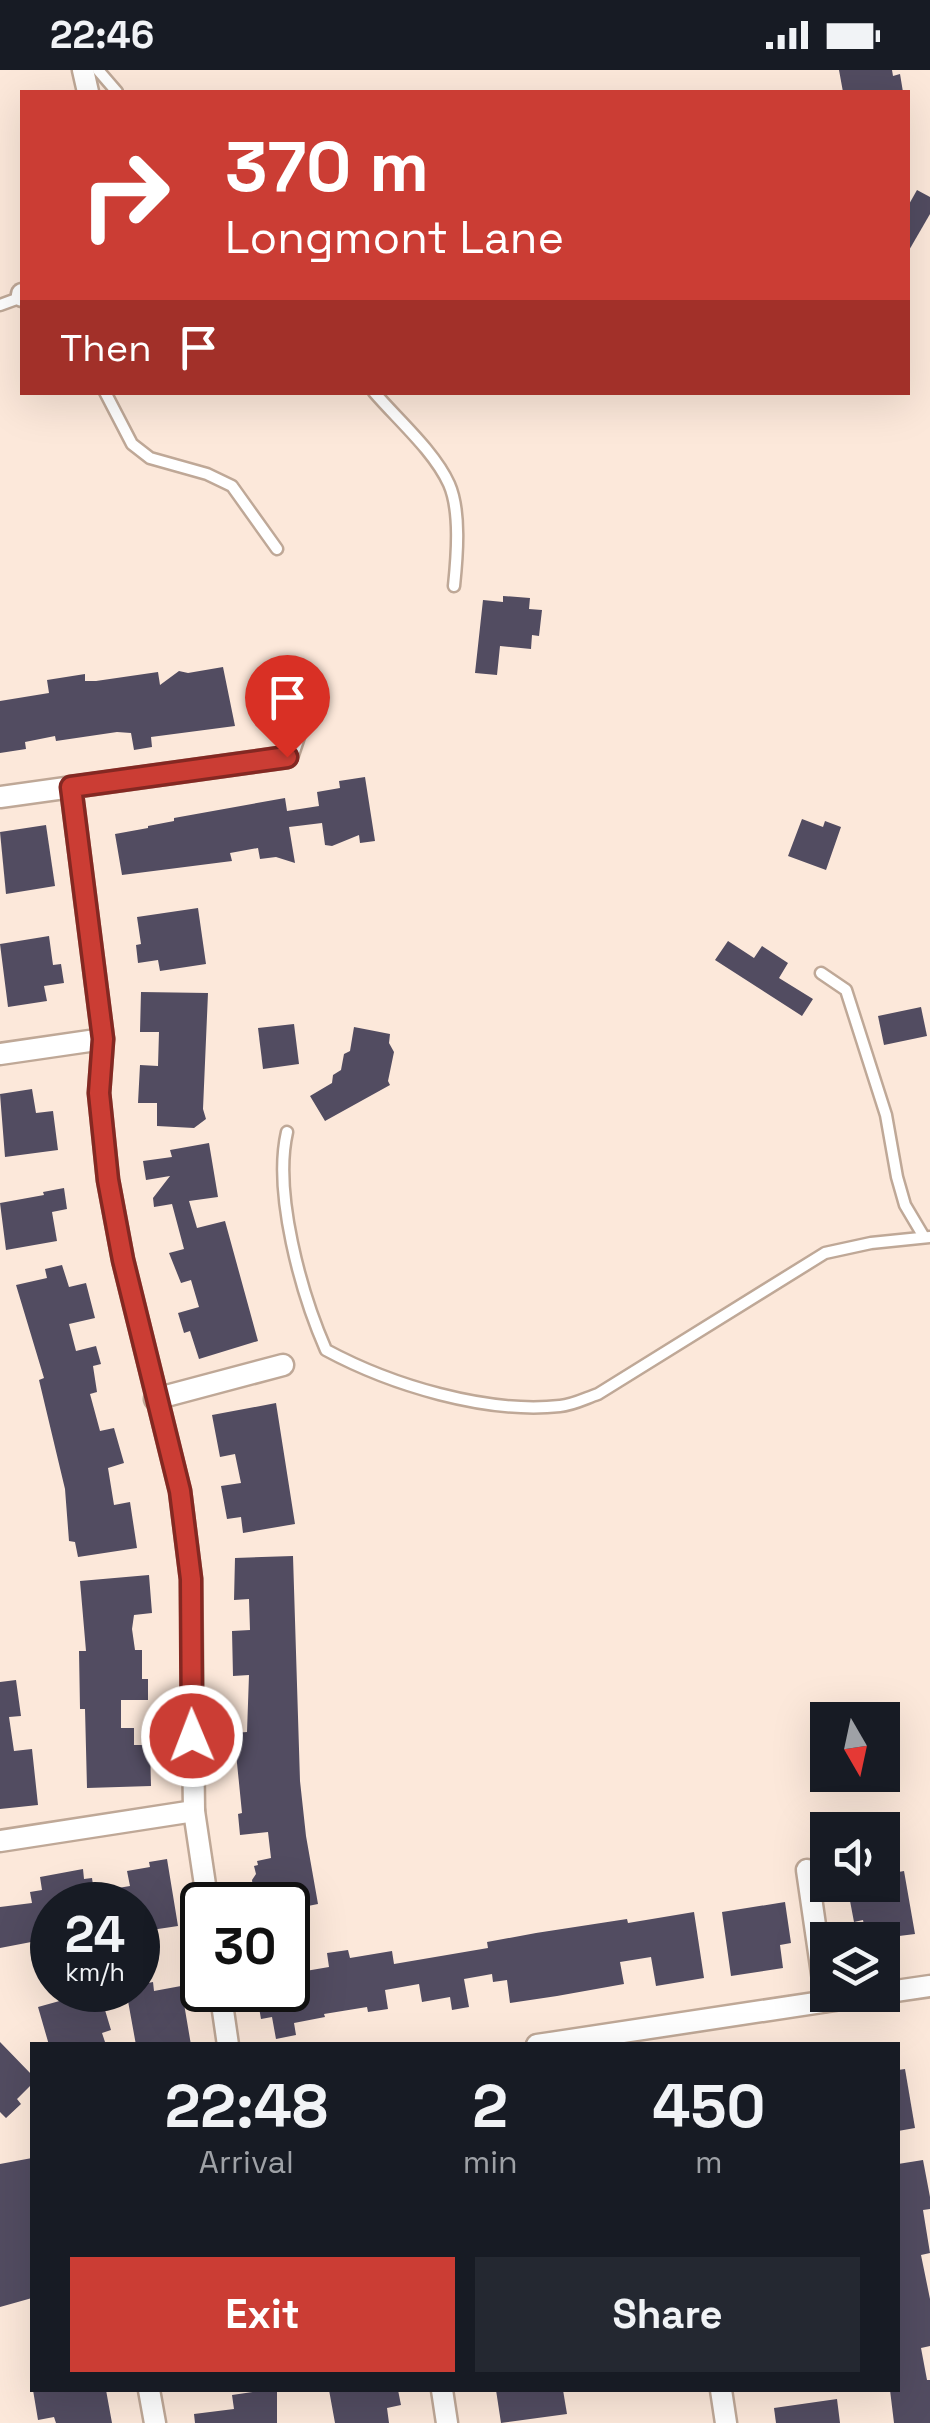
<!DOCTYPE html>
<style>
:root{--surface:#171b24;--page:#242831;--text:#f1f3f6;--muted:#9ea1a6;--accent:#cb3d34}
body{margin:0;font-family:"Space Grotesk",sans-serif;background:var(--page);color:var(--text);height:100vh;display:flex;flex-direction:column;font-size:38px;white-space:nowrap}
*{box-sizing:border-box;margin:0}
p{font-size:32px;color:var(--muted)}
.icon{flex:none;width:55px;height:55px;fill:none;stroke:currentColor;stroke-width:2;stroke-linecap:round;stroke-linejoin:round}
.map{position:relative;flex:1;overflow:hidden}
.drawer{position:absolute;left:30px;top:1972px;width:870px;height:350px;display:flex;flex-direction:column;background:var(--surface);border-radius:0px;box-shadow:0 10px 40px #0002}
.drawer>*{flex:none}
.banner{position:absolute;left:20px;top:20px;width:890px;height:305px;border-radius:0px;box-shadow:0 10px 40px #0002;background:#cb3d34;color:#fff;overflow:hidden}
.needle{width:65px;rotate:171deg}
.tools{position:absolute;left:810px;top:1632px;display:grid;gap:20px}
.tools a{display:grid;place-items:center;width:90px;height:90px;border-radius:0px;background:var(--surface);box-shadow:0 10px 40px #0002;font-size:50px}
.speed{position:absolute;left:30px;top:1812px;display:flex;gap:20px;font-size:50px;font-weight:700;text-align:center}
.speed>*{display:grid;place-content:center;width:130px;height:130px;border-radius:50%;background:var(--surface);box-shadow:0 10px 40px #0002;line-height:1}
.speed small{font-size:25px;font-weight:400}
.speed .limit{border:5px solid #111;border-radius:15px;background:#fff;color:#111}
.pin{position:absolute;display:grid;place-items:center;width:85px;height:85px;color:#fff;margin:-102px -42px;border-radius:50% 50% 50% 0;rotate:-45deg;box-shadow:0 0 10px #0007}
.pin .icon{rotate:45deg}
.me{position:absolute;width:110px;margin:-55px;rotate:359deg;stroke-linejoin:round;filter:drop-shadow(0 0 8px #0008)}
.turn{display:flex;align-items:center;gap:35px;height:210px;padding:0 40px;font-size:45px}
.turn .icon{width:130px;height:130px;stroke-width:2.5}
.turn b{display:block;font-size:70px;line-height:85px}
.then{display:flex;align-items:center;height:95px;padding:0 40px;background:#0003;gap:20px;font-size:38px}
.eta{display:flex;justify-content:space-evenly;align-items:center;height:170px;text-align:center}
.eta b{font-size:60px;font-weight:800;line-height:70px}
.primary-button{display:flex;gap:20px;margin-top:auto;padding:20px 40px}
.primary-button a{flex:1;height:115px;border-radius:0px;background:var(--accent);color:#fff;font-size:40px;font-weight:800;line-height:115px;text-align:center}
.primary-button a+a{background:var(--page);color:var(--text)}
.status{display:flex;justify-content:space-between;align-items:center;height:70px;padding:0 50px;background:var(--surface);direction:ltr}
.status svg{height:28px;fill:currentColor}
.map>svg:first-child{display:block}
.building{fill:#524c61}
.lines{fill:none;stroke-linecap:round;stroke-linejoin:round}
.lane-casing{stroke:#bfa897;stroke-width:15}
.street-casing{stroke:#bfa897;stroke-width:25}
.lane{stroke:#fff;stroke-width:10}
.street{stroke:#fff;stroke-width:20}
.route-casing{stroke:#842822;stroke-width:25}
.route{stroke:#cb3d34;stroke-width:18}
</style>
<div class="status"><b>22:46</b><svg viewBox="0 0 49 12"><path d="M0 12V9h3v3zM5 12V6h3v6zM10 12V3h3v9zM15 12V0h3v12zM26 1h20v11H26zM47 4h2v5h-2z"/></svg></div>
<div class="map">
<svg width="930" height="2353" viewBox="0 0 930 2353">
<rect width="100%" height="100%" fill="#fce8da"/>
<g class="building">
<polygon points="839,0 892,0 893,6 900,4 903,22 843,22"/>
<polygon points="917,120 930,127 930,144 908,182 908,136"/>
<polygon points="503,526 530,528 529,539 542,540 539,566 532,565 531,579 500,576 497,605 475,603 483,530 503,532"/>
<polygon points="223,597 235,656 151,667 152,677 134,680 131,663 117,662 56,671 55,666 25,672 26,679 0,683 0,631 49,623 47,610 85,604 85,611 96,611 158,602 160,615 179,601 188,603"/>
<polygon points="365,707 375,771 360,773 359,765 332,776 325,775 322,753 289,757 295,793 276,787 260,789 258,778 230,783 232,791 122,805 115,764 148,758 148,756 174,751 174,748 285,728 287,741 319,736 317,722 340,718 339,711"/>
<polygon points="802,749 823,757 825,751 841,757 826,800 788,786"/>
<polygon points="46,755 55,816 6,824 0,762"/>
<polygon points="198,838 206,894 160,901 158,890 138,893 136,875 141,874 137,847"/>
<polygon points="49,866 53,895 61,894 64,913 44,916 47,931 8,937 0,874"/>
<polygon points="728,871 754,888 762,876 788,893 779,908 813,929 802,946 715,890"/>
<polygon points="141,922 208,923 203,1039 206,1049 194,1058 157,1056 157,1033 138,1033 140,995 158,996 159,962 140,962"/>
<polygon points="921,937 927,966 884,975 878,946"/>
<polygon points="294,954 299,994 263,999 258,958"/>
<polygon points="354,957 390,964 389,973 394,982 388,1011 390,1015 325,1051 310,1026 332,1013 333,1005 341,1000 344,984 350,981"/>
<polygon points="32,1019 36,1043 53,1041 58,1080 5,1087 0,1024"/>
<polygon points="209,1073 218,1127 189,1131 197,1158 225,1151 258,1271 199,1289 190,1261 184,1263 178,1243 199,1237 191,1210 181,1213 169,1183 184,1179 172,1134 154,1137 153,1128 170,1106 146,1110 143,1091 172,1087 170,1080"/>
<polygon points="64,1118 67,1139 52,1142 57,1171 6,1180 0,1133 44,1125 43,1122"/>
<polygon points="62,1195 69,1217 86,1213 95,1248 69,1254 76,1281 96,1276 101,1294 93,1296 97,1322 90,1324 100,1361 114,1358 124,1393 108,1398 114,1435 130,1432 137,1478 78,1487 75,1472 69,1471 65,1419 39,1310 44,1308 16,1215 47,1208 45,1199"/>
<polygon points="276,1333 295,1454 243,1463 241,1447 227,1449 221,1416 241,1413 235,1384 220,1387 212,1345"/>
<polygon points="293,1486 300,1711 306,1766 318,1834 288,1840 288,1835 272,1835 270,1823 254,1826 252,1810 256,1804 254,1796 258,1795 257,1791 271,1788 268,1762 240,1765 238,1744 242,1743 234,1663 247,1662 249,1605 233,1606 232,1561 250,1560 249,1529 234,1530 235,1488"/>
<polygon points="149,1505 152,1543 134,1545 132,1559 135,1580 142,1580 142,1609 148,1609 148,1630 121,1630 121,1658 134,1658 134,1675 150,1675 151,1716 87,1718 85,1639 80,1639 79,1581 86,1581 80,1511"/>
<polygon points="16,1610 21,1646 9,1647 14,1681 32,1679 38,1735 0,1739 0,1612"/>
<polygon points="167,1789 178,1856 138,1862 138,1835 52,1835 52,1868 0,1878 0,1837 32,1833 30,1822 42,1820 40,1807 83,1799 84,1809 92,1808 94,1822 130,1816 127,1801 150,1797 149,1792"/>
<polygon points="904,1801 915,1864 867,1870 863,1850 854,1852 847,1815 882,1815 882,1805"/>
<polygon points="785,1832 791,1873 780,1875 783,1898 731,1906 722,1842"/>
<polygon points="694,1842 704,1908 656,1916 651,1887 620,1892 624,1914 557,1926 510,1933 507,1910 493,1912 492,1904 464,1909 469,1937 452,1940 450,1927 422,1932 419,1914 385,1920 388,1939 368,1942 367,1937 324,1944 325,1947 294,1953 296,1965 276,1969 272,1947 261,1949 256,1920 288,1920 288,1904 329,1897 327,1883 348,1880 350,1888 392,1881 394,1894 488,1878 487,1872 536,1863 627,1849 628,1853"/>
<polygon points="153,1912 154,1921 181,1916 191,1975 136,1975 126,1920 138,1920 138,1915"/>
<polygon points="99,1920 111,1960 102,1963 106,1975 49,1975 38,1937"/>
<polygon points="0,1972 32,2005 32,2014 17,2029 21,2034 6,2048 0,2042"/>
<polygon points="905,1999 915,2058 898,2061 898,2000"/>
<polygon points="32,2088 32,2228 0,2237 0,2094"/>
<polygon points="923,2090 930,2127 930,2139 923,2140 930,2183 921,2185 930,2229 930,2276 921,2278 927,2310 930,2310 930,2353 894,2353 890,2320 898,2320 898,2094"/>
<polygon points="33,2320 106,2320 112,2353 56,2353 54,2347 38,2350"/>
<polygon points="267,2320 277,2320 277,2353 195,2353 194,2344 234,2339 232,2325"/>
<polygon points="329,2320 398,2320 401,2335 387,2338 389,2353 335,2353"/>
<polygon points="496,2320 563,2320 567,2344 501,2353"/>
<polygon points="837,2329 840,2353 776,2353 774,2338"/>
</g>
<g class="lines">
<defs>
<g id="lane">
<polyline points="98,0 117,22"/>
<polyline points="0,235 22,227"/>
<polyline points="105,322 132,374 150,388 207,404 232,416 277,479"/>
<path d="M374,322c24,28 60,59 75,92 12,27 8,73 5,102"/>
<polyline points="821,903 846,920 886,1045 897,1107 905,1135 924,1167"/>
<path d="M287,1062c-14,61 14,161 39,218 65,35 160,64 234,56 13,-1 26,-8 38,-12l227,-141 46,-10 59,-6"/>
</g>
<g id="street">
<polyline points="83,0 88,22"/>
<polyline points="22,226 22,224"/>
<polyline points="71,717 103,969 99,1023 108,1110 123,1190 180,1421 191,1509 194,1741 208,1835"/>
<polyline points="0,727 287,687 296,660"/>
<polyline points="0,984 103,969"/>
<polyline points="155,1329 283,1295"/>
<polyline points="0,1771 194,1741"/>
<polyline points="807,1800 826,1931"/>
<polyline points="220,1920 228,1975"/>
<polyline points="882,1923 930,1916"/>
<polyline points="537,1975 868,1925"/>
<polyline points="149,2320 155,2353"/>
<polyline points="442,2320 447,2353"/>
<polyline points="721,2320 726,2353"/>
</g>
</defs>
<use href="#lane" class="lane-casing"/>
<use href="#street" class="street-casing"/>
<use href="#lane" class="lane"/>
<use href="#street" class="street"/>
</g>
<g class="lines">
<defs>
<polyline id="route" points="192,1666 191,1509 180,1421 123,1190 108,1110 99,1023 103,969 71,717 287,687"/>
</defs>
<use href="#route" class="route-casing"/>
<use href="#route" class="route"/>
</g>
</svg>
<div class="tools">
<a><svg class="needle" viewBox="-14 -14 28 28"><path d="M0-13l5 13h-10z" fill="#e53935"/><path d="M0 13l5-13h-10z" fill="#9ea1a6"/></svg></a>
<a><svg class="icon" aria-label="sound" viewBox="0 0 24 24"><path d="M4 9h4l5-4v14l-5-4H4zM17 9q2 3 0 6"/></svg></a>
<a><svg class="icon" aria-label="layers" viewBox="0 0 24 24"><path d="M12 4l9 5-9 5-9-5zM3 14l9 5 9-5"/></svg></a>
</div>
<div class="speed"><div>24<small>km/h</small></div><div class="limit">30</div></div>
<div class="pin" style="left:287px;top:687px;background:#d93025"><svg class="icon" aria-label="arrive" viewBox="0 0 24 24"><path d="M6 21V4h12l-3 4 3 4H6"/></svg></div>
<svg class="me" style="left:192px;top:1666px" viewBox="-20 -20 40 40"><circle r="17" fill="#cb3d34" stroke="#fff" stroke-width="3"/><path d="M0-11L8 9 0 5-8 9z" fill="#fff"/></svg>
<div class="banner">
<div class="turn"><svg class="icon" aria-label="right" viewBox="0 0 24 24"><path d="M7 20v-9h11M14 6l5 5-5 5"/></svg><div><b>370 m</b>Longmont Lane</div></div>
<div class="then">Then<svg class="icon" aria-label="arrive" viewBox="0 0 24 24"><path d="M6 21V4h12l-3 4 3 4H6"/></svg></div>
</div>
<section class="drawer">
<div class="eta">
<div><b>22:48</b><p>Arrival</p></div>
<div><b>2</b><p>min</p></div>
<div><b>450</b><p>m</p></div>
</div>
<div class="primary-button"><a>Exit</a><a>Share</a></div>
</section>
</div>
